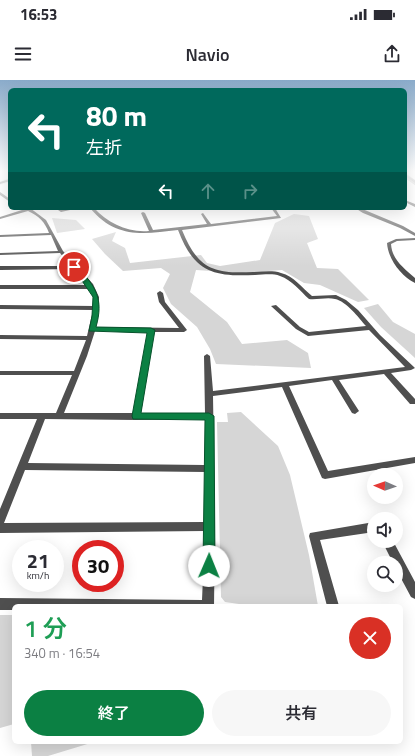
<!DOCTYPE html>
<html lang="ja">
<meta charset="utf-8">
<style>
:root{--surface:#fff;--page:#f7f7f7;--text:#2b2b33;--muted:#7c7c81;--accent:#0b8043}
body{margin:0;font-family:"Titillium Web","Noto Sans JP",sans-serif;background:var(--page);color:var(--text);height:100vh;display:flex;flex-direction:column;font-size:15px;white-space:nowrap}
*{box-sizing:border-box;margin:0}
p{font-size:13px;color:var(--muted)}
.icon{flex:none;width:22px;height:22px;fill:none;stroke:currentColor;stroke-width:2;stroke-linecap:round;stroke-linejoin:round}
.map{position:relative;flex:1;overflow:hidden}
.sheet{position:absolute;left:12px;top:524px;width:391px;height:140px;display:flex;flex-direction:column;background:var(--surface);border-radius:6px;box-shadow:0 4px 16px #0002}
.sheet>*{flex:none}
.banner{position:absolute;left:8px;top:8px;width:399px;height:122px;border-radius:6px;box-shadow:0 4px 16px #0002;background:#00695c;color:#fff;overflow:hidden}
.needle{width:26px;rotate:272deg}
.fabs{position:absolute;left:367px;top:388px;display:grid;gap:8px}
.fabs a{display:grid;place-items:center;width:36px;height:36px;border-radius:50%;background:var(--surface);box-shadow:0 4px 16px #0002;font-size:20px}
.speed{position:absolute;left:12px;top:460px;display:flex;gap:8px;font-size:20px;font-weight:700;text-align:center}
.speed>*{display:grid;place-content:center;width:52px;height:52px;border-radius:50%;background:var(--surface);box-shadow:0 4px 16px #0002;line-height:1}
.speed small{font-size:10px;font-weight:400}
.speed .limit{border:6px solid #d22;background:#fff;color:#111}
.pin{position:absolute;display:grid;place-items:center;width:34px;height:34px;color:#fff;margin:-17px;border:2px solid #fff;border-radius:50%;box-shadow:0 1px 4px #0007}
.me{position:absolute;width:44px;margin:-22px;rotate:1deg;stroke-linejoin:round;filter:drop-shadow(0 0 3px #0008)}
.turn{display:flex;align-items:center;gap:14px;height:84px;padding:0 12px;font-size:18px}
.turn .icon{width:52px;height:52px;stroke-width:2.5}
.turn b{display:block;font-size:28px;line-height:34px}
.lanes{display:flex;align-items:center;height:38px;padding:0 12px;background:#0003;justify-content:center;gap:20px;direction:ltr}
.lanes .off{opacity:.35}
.round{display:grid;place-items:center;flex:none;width:42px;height:42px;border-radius:21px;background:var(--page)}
.headline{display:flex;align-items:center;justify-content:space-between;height:68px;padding:0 12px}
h1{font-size:24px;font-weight:600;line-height:30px;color:#1e9e55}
.primary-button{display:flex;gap:8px;margin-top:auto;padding:8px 12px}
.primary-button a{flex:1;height:46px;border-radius:24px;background:var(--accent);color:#fff;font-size:16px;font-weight:600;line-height:46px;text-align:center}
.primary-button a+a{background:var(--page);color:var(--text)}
.status{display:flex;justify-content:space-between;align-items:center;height:28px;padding:0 20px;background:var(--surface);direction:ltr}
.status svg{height:11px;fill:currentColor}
header{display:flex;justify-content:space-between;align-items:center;height:52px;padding:0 12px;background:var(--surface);font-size:18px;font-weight:600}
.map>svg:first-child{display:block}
.green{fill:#d6d6d6}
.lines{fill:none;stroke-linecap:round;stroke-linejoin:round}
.stream{stroke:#9d9d9d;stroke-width:2}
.primary-casing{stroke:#dbdbdb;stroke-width:2}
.street{fill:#4f4f4f;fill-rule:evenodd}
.primary{fill:#000;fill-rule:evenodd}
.route{fill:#0b8043;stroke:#07532c}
</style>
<div class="status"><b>16:53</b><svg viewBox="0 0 49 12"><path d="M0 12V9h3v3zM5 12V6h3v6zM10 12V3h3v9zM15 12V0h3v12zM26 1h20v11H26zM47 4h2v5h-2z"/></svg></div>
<header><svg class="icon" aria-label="menu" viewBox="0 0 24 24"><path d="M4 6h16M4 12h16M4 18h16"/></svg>Navio<svg class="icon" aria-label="share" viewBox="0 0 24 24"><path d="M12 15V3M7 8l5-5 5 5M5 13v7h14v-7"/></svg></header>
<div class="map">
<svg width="415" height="676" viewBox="0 0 415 676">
<rect width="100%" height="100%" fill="#fff"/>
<g class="green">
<polygon points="294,134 309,136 318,159 307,163 317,188 338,189 369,220 358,222 320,205 304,203 282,190 242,193 196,190 190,212 227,242 242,264 287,260 308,273 311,288 216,284 210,269 197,247 171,224 163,208 170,194 161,188 123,191 105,174 92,159 116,152 112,161 125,168 130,183 201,175 207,183 220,186 260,180 275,143"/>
<polygon points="52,138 76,140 85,149 57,153"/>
<polygon points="378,224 393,242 415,254 415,278 381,247 364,228"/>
<polygon points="241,332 278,366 290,395 309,475 318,526 253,526 225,522 221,517 217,342 228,342 227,333"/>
<polygon points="0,535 14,535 14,644 0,648"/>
<polygon points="31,662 94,662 48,676 32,676"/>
</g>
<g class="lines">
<polyline class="stream" points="405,97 415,104"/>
<defs>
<polygon id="primary" points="9,99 10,99 10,101 0,104 0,102"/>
</defs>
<use href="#primary" class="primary-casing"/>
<g class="street">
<polygon points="405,93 415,100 415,103 405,96"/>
<polygon points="0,112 10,119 10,122 0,115"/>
<polygon points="405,120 415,124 415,127 405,122"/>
<path d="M24,128h6l16,12 17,31 30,33 6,13v11l-3,19 83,1 -20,-26 -2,-9 3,-2 3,2 2,9 22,28 -3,2h-30l-13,81h64l-1,-57 3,-2 3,2 3,35 192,-24 -36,-37 -61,6 -12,-7 -25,-23 5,-1 24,22 9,5 57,-6c-7,-8 -20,-25 -31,-27 -8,-2 -18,1 -26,0 -9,-8 -17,-19 -29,-23 -8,-3 -17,-1 -25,-1 -42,2 -61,-3 -77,-45 -35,4 -62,9 -88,-22h4c14,15 34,25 55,23l-8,-18 2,-1 2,1 8,17 54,-6 -6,-10 2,-1 8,11 66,-8 -6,-8h4l6,10 -99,12c16,39 31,44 71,42 9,0 19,-2 28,1 13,3 21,15 31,23l24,-1 10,5 12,10 22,25 35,33 -4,2 -20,3 24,26v5h-5l-26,-30 -45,6 20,31 -4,3 -3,-1 -20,-33 -43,6 39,85 87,-14v6l-90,16 -3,-1 -40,-91 -69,9 2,130 -1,80h-200v4h-14v-12l202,2 3,-69 -205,2v-24l37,-90h-37v-6h56l16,-38h-72v-4h74l12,-31 -86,-1v-4l87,1 6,-26 -93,-1v-4l94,1 -1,-9 -3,-8h-90v-4h88l-14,-16 -74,1v-4h71l-11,-13 -60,2v-2l58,-2 -7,-16 -51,2v-2l49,-2c-4,-11 -10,-17 -21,-22l-28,8v-2l25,-8zM95,251h53l-15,82h-69l23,-57zM45,339l91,1 69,-1v46l-177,-2zM25,390l180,2v50l-201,1z"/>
<polygon points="55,128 60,128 62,130 79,128 61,132"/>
<polygon points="355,128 360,128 403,146 415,153 415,156 400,148 363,133"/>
<path d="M415,158v2l-18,1 -6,3c1,16 13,24 24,34v5c-14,-7 -27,-24 -28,-40l9,-4z"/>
<polygon points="374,442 374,452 320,460 339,526 327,526 309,456 310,453"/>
<polygon points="382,461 393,461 415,502 415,519 411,517 396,489 396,483 393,483"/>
</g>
<use href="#primary" class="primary"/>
</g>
<linearGradient id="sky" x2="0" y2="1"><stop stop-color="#8aabca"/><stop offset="0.49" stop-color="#fff"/><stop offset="1" stop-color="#fff" stop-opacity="0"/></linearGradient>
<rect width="415" height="186" fill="url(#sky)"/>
<path class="route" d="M72,186h4c20,20 28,33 20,61l55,1 4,2 -14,83h68l5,3 1,150 -2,4 -4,2 -4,-2 -2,-4 2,-146 -72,-1 -1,-3 15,-83 -58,-2 3,-15 1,-19z"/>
</svg>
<div class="fabs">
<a><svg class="needle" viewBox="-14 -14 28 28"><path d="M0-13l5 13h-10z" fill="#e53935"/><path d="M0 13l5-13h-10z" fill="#7c7c81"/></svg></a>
<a><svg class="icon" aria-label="sound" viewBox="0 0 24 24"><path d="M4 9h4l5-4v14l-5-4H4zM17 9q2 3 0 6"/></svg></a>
<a><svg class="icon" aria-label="search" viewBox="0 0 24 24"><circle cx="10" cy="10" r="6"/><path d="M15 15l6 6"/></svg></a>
</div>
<div class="speed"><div>21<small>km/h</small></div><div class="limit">30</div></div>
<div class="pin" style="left:74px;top:187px;background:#d93025"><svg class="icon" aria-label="arrive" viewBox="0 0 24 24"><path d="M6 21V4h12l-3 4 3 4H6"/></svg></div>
<svg class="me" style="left:209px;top:486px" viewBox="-20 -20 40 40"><circle r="19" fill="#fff"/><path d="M0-13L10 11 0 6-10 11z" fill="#0b8043"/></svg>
<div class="banner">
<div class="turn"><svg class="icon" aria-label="left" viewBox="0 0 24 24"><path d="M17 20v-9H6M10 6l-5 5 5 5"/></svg><div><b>80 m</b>左折</div></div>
<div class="lanes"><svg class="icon" aria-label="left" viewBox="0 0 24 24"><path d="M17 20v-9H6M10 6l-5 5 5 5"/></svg><svg class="icon off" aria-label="ahead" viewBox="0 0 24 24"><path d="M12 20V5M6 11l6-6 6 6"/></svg><svg class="icon off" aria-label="right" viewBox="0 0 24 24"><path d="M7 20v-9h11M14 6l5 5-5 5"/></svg></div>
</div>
<section class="sheet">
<div class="headline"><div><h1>1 分</h1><p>340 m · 16:54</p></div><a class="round" style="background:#d93025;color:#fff"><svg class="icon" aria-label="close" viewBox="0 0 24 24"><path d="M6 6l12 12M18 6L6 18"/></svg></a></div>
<div class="primary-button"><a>終了</a><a>共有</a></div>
</section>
</div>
